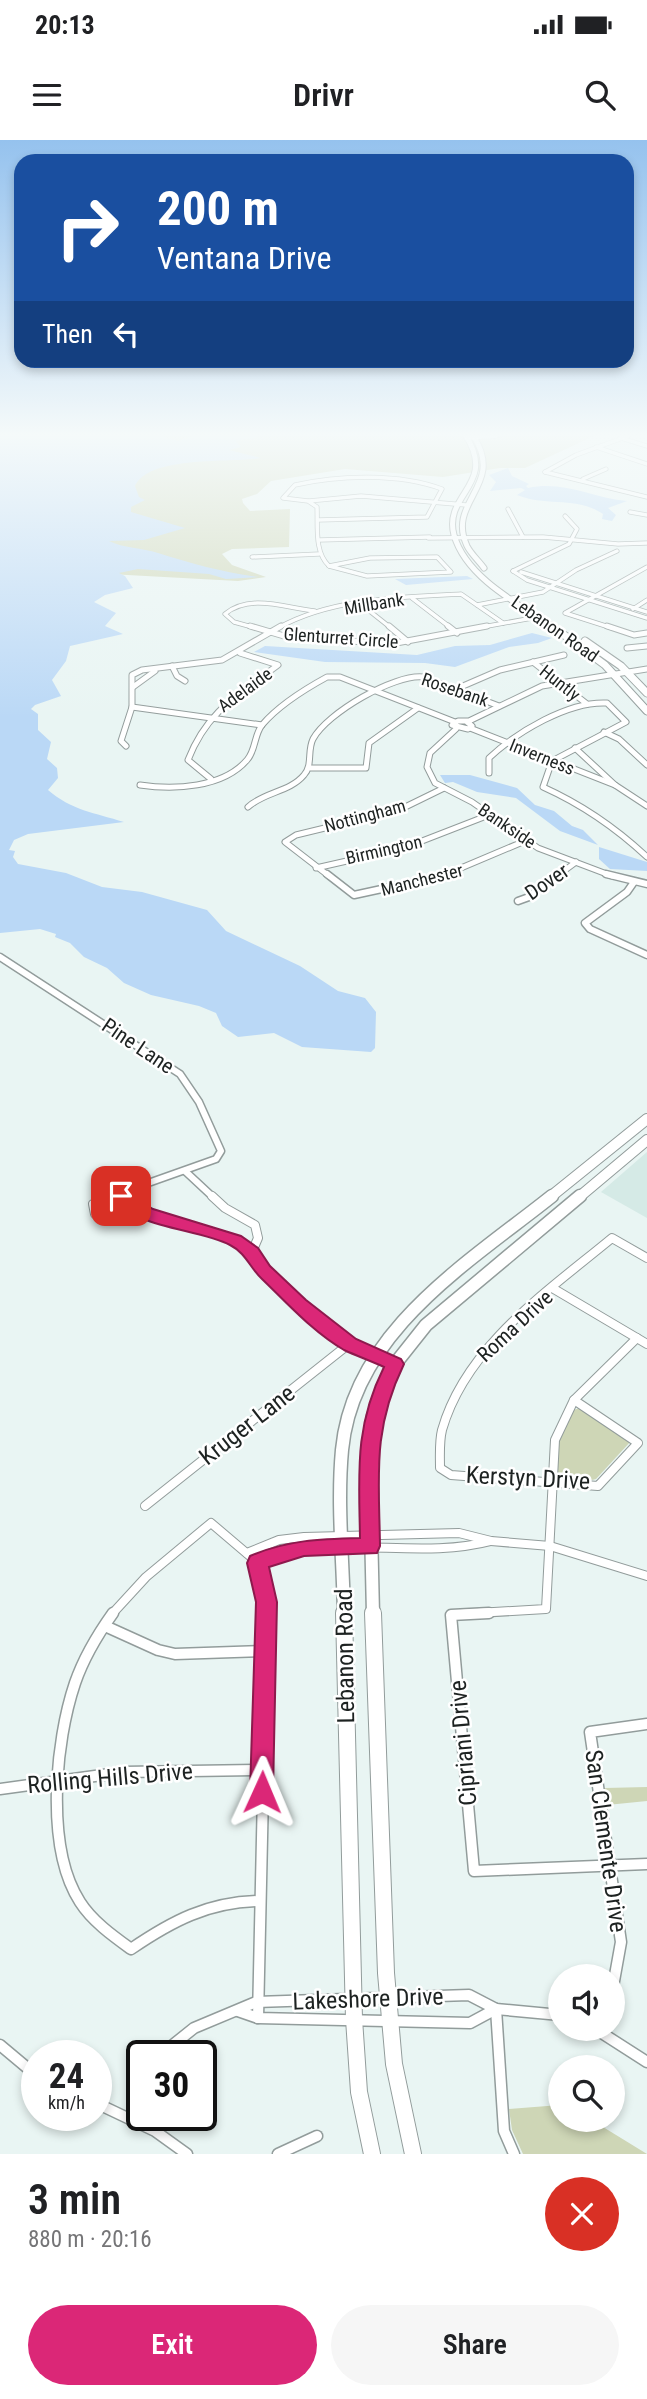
<!DOCTYPE html>
<meta charset="utf-8">
<style>
:root{--surface:#fff;--page:#f6f6f6;--text:#202124;--muted:#757577;--accent:#db2777}
body{margin:0;font-family:"Roboto Condensed",sans-serif;background:var(--page);color:var(--text);height:100vh;display:flex;flex-direction:column;font-size:26px;white-space:nowrap}
*{box-sizing:border-box;margin:0}
p{font-size:23px;color:var(--muted)}
.icon{flex:none;width:38px;height:38px;fill:none;stroke:currentColor;stroke-width:2;stroke-linecap:round;stroke-linejoin:round}
.map{position:relative;height:2014px;overflow:hidden}
.side{display:flex;flex-direction:column;background:var(--surface);flex:1}
.side>*{flex:none}
.guide{position:absolute;left:14px;top:14px;width:620px;height:214px;border-radius:21px;box-shadow:0 4px 10px #0003;background:#1a4fa0;color:#fff;overflow:hidden}
.tools{position:absolute;left:548px;top:1824px;display:grid;gap:14px}
.tools a{display:grid;place-items:center;width:77px;height:77px;border-radius:50%;background:var(--surface);box-shadow:0 4px 10px #0003;font-size:35px}
.speed{position:absolute;left:21px;top:1900px;display:flex;gap:14px;font-size:35px;font-weight:700;text-align:center}
.speed>*{display:grid;place-content:center;width:91px;height:91px;border-radius:50%;background:var(--surface);box-shadow:0 4px 10px #0003;line-height:1}
.speed small{font-size:18px;font-weight:400}
.speed .limit{border:4px solid #111;border-radius:10px;background:#fff;color:#111}
.pin{position:absolute;display:grid;place-items:center;width:60px;height:60px;color:#fff;margin:-30px;border-radius:14px;box-shadow:0 4px 10px #0006}
.me{position:absolute;width:77px;margin:-38px;rotate:1deg;stroke-linejoin:round;filter:drop-shadow(0 0 5px #0008)}
.turn{display:flex;align-items:center;gap:24px;height:147px;padding:0 28px;font-size:32px}
.turn .icon{width:91px;height:91px;stroke-width:2.5}
.turn b{display:block;font-size:49px;line-height:60px}
.then{display:flex;align-items:center;height:66px;padding:0 28px;background:#0003;gap:14px;font-size:26px}
.round{display:grid;place-items:center;flex:none;width:74px;height:74px;border-radius:37px;background:var(--page)}
.headline{display:flex;align-items:center;justify-content:space-between;height:119px;padding:0 28px}
h1{font-size:42px;font-weight:600;line-height:52px}
.button{display:flex;gap:14px;margin-top:auto;padding:14px 28px}
.button a{flex:1;height:80px;border-radius:42px;background:var(--accent);color:#fff;font-size:28px;font-weight:600;line-height:80px;text-align:center}
.button a+a{background:var(--page);color:var(--text)}
.status{display:flex;justify-content:space-between;align-items:center;height:49px;padding:0 35px;background:var(--surface);direction:ltr}
.status svg{height:19px;fill:currentColor}
header{display:flex;justify-content:space-between;align-items:center;height:91px;padding:0 28px;background:var(--surface);font-size:32px;font-weight:600}
.map>svg:first-child{display:block}
.built{fill:#d5eae6}
.green{fill:#ced6b6}
.water{fill:#bad8f6}
.lines{fill:none;stroke-linecap:round;stroke-linejoin:round}
.street-far4-casing{stroke:#929c9b;stroke-width:5}
.street-far3-casing{stroke:#929c9b;stroke-width:7}
.street-far2-casing{stroke:#929c9b;stroke-width:9}
.street-far1-casing{stroke:#929c9b;stroke-width:10}
.street-casing{stroke:#929c9b;stroke-width:13}
.secondary-far4-casing{stroke:#929c9b;stroke-width:7}
.secondary-far3-casing{stroke:#929c9b;stroke-width:9}
.secondary-far2-casing{stroke:#929c9b;stroke-width:12}
.secondary-far1-casing{stroke:#929c9b;stroke-width:15}
.secondary-casing{stroke:#929c9b;stroke-width:18}
.street-far4{stroke:#fff;stroke-width:3.5}
.street-far3{stroke:#fff;stroke-width:5}
.street-far2{stroke:#fff;stroke-width:6}
.street-far1{stroke:#fff;stroke-width:8}
.street{stroke:#fff;stroke-width:10}
.secondary-far4{stroke:#fff;stroke-width:5}
.secondary-far3{stroke:#fff;stroke-width:7}
.secondary-far2{stroke:#fff;stroke-width:10}
.secondary-far1{stroke:#fff;stroke-width:12}
.secondary{stroke:#fff;stroke-width:16}
.route{fill:#db2777;stroke:#8e194d;stroke-width:2}
.labels{text-anchor:middle;stroke-width:5;stroke-linejoin:round;paint-order:stroke}
.far-street-label{font-size:18px;fill:#1d2221;stroke:#fff}
.street-label{font-size:21px;fill:#1d2221;stroke:#fff}
.near-street-label{font-size:24px;fill:#1d2221;stroke:#fff}
</style>
<div class="status"><b>20:13</b><svg viewBox="0 0 49 12"><path d="M0 12V9h3v3zM5 12V6h3v6zM10 12V3h3v9zM15 12V0h3v12zM26 1h20v11H26zM47 4h2v5h-2z"/></svg></div>
<header><svg class="icon" aria-label="menu" viewBox="0 0 24 24"><path d="M4 6h16M4 12h16M4 18h16"/></svg>Drivr<svg class="icon" aria-label="search" viewBox="0 0 24 24"><circle cx="10" cy="10" r="6"/><path d="M15 15l6 6"/></svg></header>
<div class="map">
<svg width="647" height="2014" viewBox="0 0 647 2014">
<rect width="100%" height="100%" fill="#e9f5f3"/>
<polygon class="built" points="647,1012 647,1078 601,1052"/>
<g class="green">
<polygon points="78,296 594,296 525,328 500,328 443,337 345,329 271,341 257,354 242,359 243,363 250,371 290,369 289,407 232,409 222,414 232,425 266,437 238,441 72,432"/>
<path d="M580,1268l51,33 -35,38c-11,3 -33,2 -39,-7l2,-33 14,-29z"/>
<polygon points="647,1647 647,1661 607,1665 605,1648"/>
<polygon points="560,1965 560,1979 590,1979 647,2014 523,2014 512,1990 509,1969"/>
</g>
<g class="water">
<path d="M0,296h162l16,5 15,-5h68l-25,5 5,6 -12,3 32,8c-31,5 -112,-3 -126,28l4,11 6,3 -14,7v5l54,16 -41,12 -35,1c14,7 33,7 49,12 33,10 66,20 101,24l-33,2 -17,-5 -71,-5 -19,4 6,3 8,12 -28,7 -11,7 22,11 -11,13 18,8 -53,12 -4,15 -14,19 9,16 -26,9 -4,4 7,5v16l13,12 -4,17 10,9 1,10 -10,12c23,20 47,23 76,32l-96,12 -14,6 -5,10 6,1 -2,6 5,7 48,9 36,14 40,5 65,18 19,21 74,35 38,25 27,7 11,14 -1,36 -4,4 -69,-5 -28,-14 -36,4 -16,-11 -6,-13 -17,-7 -48,-11 -27,-12 -17,-15 -23,-11 -14,-14 -15,-6 1,-3 -16,-5 -40,4z"/>
<path d="M508,328l4,8 17,8 -3,2 2,2c35,-8 65,10 99,13l-19,7 8,7 -4,6 -10,-2 1,-5c-26,-18 -57,-7 -86,-19l8,-5 -4,-2 -31,3 6,-9 -7,-7z"/>
<polygon points="467,436 473,439 406,445 395,439"/>
<polygon points="532,493 552,498 538,503 509,507 455,527 425,523 325,522 254,512 265,506 417,515 455,506 490,505"/>
<polygon points="440,635 470,635 517,648 535,665 554,671 572,686 583,690 598,705 560,691 516,658 477,652 453,642 445,643"/>
<polygon points="599,707 647,722 647,731 610,729 599,719"/>
</g>
<g class="lines">
<defs>
<g id="street-far4">
<polyline points="470,298 497,296"/>
<polyline points="621,298 647,306"/>
<polyline points="596,307 647,324"/>
<polyline points="545,332 647,357"/>
<polyline points="545,332 576,315 628,296"/>
<polyline points="583,339 606,329"/>
<polyline points="309,361 361,356 466,365"/>
<polyline points="508,369 523,397"/>
<polyline points="630,372 647,375"/>
<path d="M318,380l109,-3 15,-28c-43,-16 -103,-14 -147,-4l-12,13 25,3 9,6c1,19 -3,45 12,59"/>
<polyline points="428,398 543,397 618,404 647,403"/>
<polyline points="319,400 430,397"/>
<polyline points="252,417 319,414"/>
<polygon points="437,417 451,432 367,436 329,426 370,418"/>
<polyline points="513,431 527,440 647,478"/>
<polyline points="513,431 569,404 577,389 565,376"/>
<polyline points="521,432 647,472"/>
<polyline points="412,458 451,488"/>
<polyline points="362,465 391,488"/>
<polyline points="477,465 543,452 576,430 617,411"/>
<polyline points="633,469 647,460"/>
<path d="M256,488l-22,-6 -9,-8c25,-21 61,-6 90,-3"/>
<path d="M278,488c53,-30 124,-31 183,-34l42,29"/>
<polyline points="477,488 538,477"/>
<polyline points="612,488 565,473 647,427"/>
</g>
<g id="street-far3">
<polyline points="250,486 284,496 391,504 487,486"/>
<polyline points="389,486 408,502"/>
<polyline points="448,486 457,493"/>
<polyline points="607,486 634,495 647,493"/>
<polyline points="627,508 647,506"/>
<polyline points="533,522 587,564"/>
<polyline points="172,526 177,536 185,541"/>
<polyline points="133,547 155,531"/>
<polyline points="456,549 500,530 564,515"/>
<polyline points="132,567 262,585"/>
<polyline points="467,582 472,586 468,589 452,585 458,581 469,581 542,546 647,529"/>
<polyline points="470,588 615,645"/>
<polyline points="456,589 430,613 427,627 435,643 472,662 538,708 612,736"/>
<polyline points="604,592 619,599 647,625"/>
<polyline points="126,606 121,601 132,567 132,535 142,530 222,520 281,486"/>
<polyline points="575,608 615,645 647,666"/>
<polyline points="310,628 366,628 369,603 418,568"/>
<path d="M489,633v-15c28,-26 79,-57 118,-55l19,19 -74,39 -9,26c40,18 72,40 104,70"/>
<path d="M211,639l-23,-19c19,-49 50,-65 90,-95l-38,-12"/>
<path d="M140,645c34,5 83,3 107,-25 9,-10 7,-25 15,-35 16,-19 43,-36 65,-48h13l115,45"/>
<path d="M248,667c16,-15 42,-15 56,-32 9,-10 3,-24 9,-36 14,-26 81,-65 110,-62l76,29"/>
<polyline points="316,728 404,708 489,675"/>
<polyline points="329,736 285,702 296,695 399,670 444,648"/>
<polyline points="442,736 525,701"/>
<polyline points="557,736 576,722"/>
</g>
<g id="street-far2">
<polyline points="327,734 354,755 451,734"/>
<polyline points="606,734 647,744"/>
<polyline points="634,742 627,752 585,783 590,789 647,815"/>
<polyline points="518,761 529,757 559,734"/>
<polyline points="0,817 180,934 199,962 221,1011 216,1019 106,1058"/>
<polyline points="185,1031 214,1058"/>
<polyline points="122,1058 123,1052"/>
</g>
<g id="street-far1">
<path d="M121,1056c25,32 80,27 114,44 18,9 30,33 44,47 33,34 71,60 116,77"/>
<polyline points="212,1056 225,1068 255,1085 258,1098 252,1112"/>
<polyline points="95,1074 93,1064 111,1056"/>
<polyline points="554,1149 647,1204"/>
<path d="M574,1260l64,43 -40,43 -147,-11 -11,-7c0,-12 -1,-26 2,-38 24,-84 106,-139 170,-192l35,20"/>
<polyline points="145,1366 349,1204"/>
<polyline points="247,1413 279,1400 304,1397 459,1393 491,1401 550,1406 647,1436"/>
<path d="M258,1423c74,-32 157,-2 233,-22"/>
<polyline points="112,1474 146,1437 211,1383 258,1423 267,1474"/>
<polyline points="461,1474 546,1469 555,1300 574,1260 637,1198"/>
</g>
<g id="street">
<path d="M113,1473c-15,21 -29,44 -38,70 -20,59 -30,165 5,219 12,19 33,34 51,47 41,-28 77,-47 128,-48"/>
<polyline points="489,1473 451,1475 474,1731 647,1724"/>
<polyline points="105,1486 158,1510 175,1514 265,1511"/>
<polyline points="0,1649 124,1632 262,1630"/>
<polyline points="612,1852 621,1802 590,1592 647,1584"/>
<polyline points="496,1869 504,1991 514,2014"/>
<polyline points="238,1871 258,1878 470,1883 496,1869"/>
<polyline points="258,1878 267,1473"/>
<polyline points="594,1888 647,1922"/>
<polyline points="0,1905 37,1936"/>
<polyline points="159,1916 194,1888 256,1862 469,1855 496,1869 560,1875"/>
<polyline points="96,1963 155,1991 187,2014"/>
<polyline points="130,1977 142,1946"/>
<polyline points="278,2014 317,1996"/>
</g>
<g id="secondary-far4">
<path d="M466,296c31,49 -23,58 -12,99 12,43 66,70 101,93"/>
<path d="M474,297c31,49 -28,64 -7,109 4,8 12,15 17,22"/>
</g>
<g id="secondary-far3">
<polyline points="552,486 605,525 647,571"/>
<polyline points="585,501 621,526 647,553"/>
</g>
<g id="secondary-far2">
<polyline points="549,1058 647,979"/>
<polyline points="578,1058 647,1000"/>
</g>
<g id="secondary-far1">
<path d="M344,1474c-1,-54 -7,-110 -2,-164 11,-118 126,-187 210,-254"/>
<polyline points="373,1474 369,1302 373,1276 395,1224 426,1185 580,1056"/>
</g>
<g id="secondary">
<polyline points="344,1473 354,1879 359,1952 372,2014"/>
<polyline points="373,1473 386,1833 394,1924 413,2014"/>
</g>
</defs>
<use href="#street-far4" class="street-far4-casing"/>
<use href="#street-far3" class="street-far3-casing"/>
<use href="#street-far2" class="street-far2-casing"/>
<use href="#street-far1" class="street-far1-casing"/>
<use href="#street" class="street-casing"/>
<use href="#secondary-far4" class="secondary-far4-casing"/>
<use href="#secondary-far3" class="secondary-far3-casing"/>
<use href="#secondary-far2" class="secondary-far2-casing"/>
<use href="#secondary-far1" class="secondary-far1-casing"/>
<use href="#secondary" class="secondary-casing"/>
<use href="#street-far4" class="street-far4"/>
<use href="#street-far3" class="street-far3"/>
<use href="#street-far2" class="street-far2"/>
<use href="#street-far1" class="street-far1"/>
<use href="#street" class="street"/>
<use href="#secondary-far4" class="secondary-far4"/>
<use href="#secondary-far3" class="secondary-far3"/>
<use href="#secondary-far2" class="secondary-far2"/>
<use href="#secondary-far1" class="secondary-far1"/>
<use href="#secondary" class="secondary"/>
</g>
<linearGradient id="sky" x2="0" y2="1"><stop stop-color="#95c2ee"/><stop offset="0.51" stop-color="#f5fafa"/><stop offset="1" stop-color="#f5fafa" stop-opacity="0"/></linearGradient>
<rect width="647" height="578" fill="url(#sky)"/>
<path class="route" d="M121,1050l32,19 88,27 17,12 12,18 36,34 50,39 45,20 3,5c-32,66 -25,112 -24,182l-3,7 -73,3 -35,11 8,35 -4,190 -3,8 -8,3 -9,-3 -3,-8 6,-190 -9,-39 3,-7c37,-16 70,-17 110,-18 -1,-64 -6,-111 24,-171 -13,-6 -27,-11 -40,-17 -30,-17 -57,-47 -82,-71 -12,-11 -16,-26 -32,-34 -32,-17 -98,-16 -117,-49z"/>
<g class="labels">
<g class="far-street-label">
<text transform="translate(374 464) rotate(-9)" y="6">Millbank</text>
<text transform="translate(555 489) rotate(35)" y="6">Lebanon Road</text>
<text transform="translate(341 498) rotate(4)" y="6">Glenturret Circle</text>
<text transform="translate(560 543) rotate(38)" y="6">Huntly</text>
<text transform="translate(245 550) rotate(-36)" y="6">Adelaide</text>
<text transform="translate(455 550) rotate(19)" y="6">Rosebank</text>
<text transform="translate(542 617) rotate(22)" y="6">Inverness</text>
<text transform="translate(365 676) rotate(-15)" y="6">Nottingham</text>
<text transform="translate(507 686) rotate(34)" y="6">Bankside</text>
<text transform="translate(384 710) rotate(-13)" y="6">Birmington</text>
<text transform="translate(422 740) rotate(-14)" y="6">Manchester</text>
</g>
<g class="street-label">
<text transform="translate(547 742) rotate(-34)" y="7">Dover</text>
<text transform="translate(138 906) rotate(34)" y="7">Pine Lane</text>
<text transform="translate(515 1186) rotate(-43)" y="7">Roma Drive</text>
</g>
<g class="near-street-label">
<text transform="translate(247 1285) rotate(-38)" y="8">Kruger Lane</text>
<text transform="translate(528 1338) rotate(3)" y="8">Kerstyn Drive</text>
<text transform="translate(345 1516) rotate(-91)" y="8">Lebanon Road</text>
<text transform="translate(463 1603) rotate(-95)" y="8">Cipriani Drive</text>
<text transform="translate(110 1638) rotate(-5)" y="8">Rolling Hills Drive</text>
<text transform="translate(606 1701) rotate(82)" y="8">San Clemente Drive</text>
<text transform="translate(368 1859) rotate(-2)" y="8">Lakeshore Drive</text>
</g>
</g>
</svg>
<div class="tools">
<a><svg class="icon" aria-label="sound" viewBox="0 0 24 24"><path d="M4 9h4l5-4v14l-5-4H4zM17 9q2 3 0 6"/></svg></a>
<a><svg class="icon" aria-label="search" viewBox="0 0 24 24"><circle cx="10" cy="10" r="6"/><path d="M15 15l6 6"/></svg></a>
</div>
<div class="speed"><div>24<small>km/h</small></div><div class="limit">30</div></div>
<div class="pin" style="left:121px;top:1056px;background:#d93025"><svg class="icon" aria-label="arrive" viewBox="0 0 24 24"><path d="M6 21V4h12l-3 4 3 4H6"/></svg></div>
<svg class="me" style="left:262px;top:1652px" viewBox="-20 -20 40 40"><path d="M0-17L14 15 0 8-14 15z" fill="#db2777" stroke="#fff" stroke-width="4"/></svg>
<div class="guide">
<div class="turn"><svg class="icon" aria-label="right" viewBox="0 0 24 24"><path d="M7 20v-9h11M14 6l5 5-5 5"/></svg><div><b>200 m</b>Ventana Drive</div></div>
<div class="then">Then<svg class="icon" aria-label="left" viewBox="0 0 24 24"><path d="M17 20v-9H6M10 6l-5 5 5 5"/></svg></div>
</div>
</div>
<section class="side">
<div class="headline"><div><h1>3 min</h1><p>880 m · 20:16</p></div><a class="round" style="background:#d93025;color:#fff"><svg class="icon" aria-label="close" viewBox="0 0 24 24"><path d="M6 6l12 12M18 6L6 18"/></svg></a></div>
<div class="button"><a>Exit</a><a>Share</a></div>
</section>
